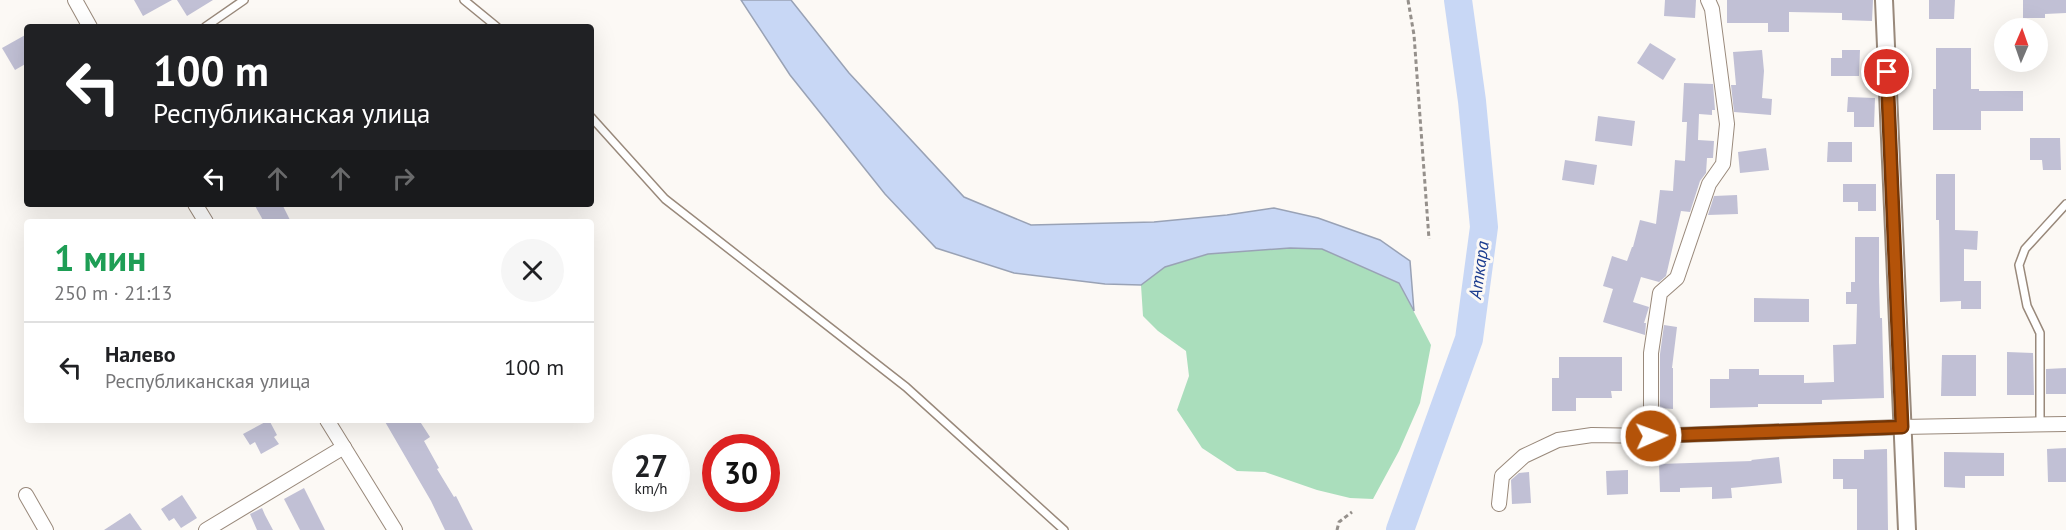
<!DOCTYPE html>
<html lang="ru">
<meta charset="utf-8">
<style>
:root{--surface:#fff;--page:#f6f6f6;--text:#202124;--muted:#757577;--line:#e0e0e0}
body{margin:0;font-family:"PT Sans",sans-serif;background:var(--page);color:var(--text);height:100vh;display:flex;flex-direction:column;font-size:22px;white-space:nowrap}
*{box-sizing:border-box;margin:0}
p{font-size:20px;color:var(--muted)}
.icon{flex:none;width:33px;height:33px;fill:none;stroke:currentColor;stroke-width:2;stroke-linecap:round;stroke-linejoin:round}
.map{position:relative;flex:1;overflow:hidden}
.side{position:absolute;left:24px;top:219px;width:570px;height:204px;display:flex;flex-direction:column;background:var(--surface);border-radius:6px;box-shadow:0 6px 24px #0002}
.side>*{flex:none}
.hud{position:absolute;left:24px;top:24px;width:570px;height:183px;border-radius:6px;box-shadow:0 6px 24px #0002;background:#202124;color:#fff;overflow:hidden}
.needle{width:39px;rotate:2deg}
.tools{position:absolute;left:1994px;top:18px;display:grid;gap:12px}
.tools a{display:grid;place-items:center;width:54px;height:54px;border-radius:50%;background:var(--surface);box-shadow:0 6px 24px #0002;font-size:30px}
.speed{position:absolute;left:612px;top:434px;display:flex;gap:12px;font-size:30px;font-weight:700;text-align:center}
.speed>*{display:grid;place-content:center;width:78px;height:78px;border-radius:50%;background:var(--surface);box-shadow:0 6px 24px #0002;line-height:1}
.speed small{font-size:15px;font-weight:400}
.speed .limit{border:9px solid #d22;background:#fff;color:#111}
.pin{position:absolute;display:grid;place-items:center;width:51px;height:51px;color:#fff;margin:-26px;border:3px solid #fff;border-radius:50%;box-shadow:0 2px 6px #0007}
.me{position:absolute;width:66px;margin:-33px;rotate:88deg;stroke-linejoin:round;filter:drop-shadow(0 0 4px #0008)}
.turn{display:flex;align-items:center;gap:21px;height:126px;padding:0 30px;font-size:27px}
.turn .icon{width:78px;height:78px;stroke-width:2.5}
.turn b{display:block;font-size:42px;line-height:51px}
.lanes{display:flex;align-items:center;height:57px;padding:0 30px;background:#0003;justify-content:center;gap:30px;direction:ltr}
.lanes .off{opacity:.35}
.round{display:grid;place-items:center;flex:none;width:63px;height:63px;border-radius:32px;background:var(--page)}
.head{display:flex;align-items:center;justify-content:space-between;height:102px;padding:0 30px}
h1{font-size:36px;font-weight:700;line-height:45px;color:#1e9e55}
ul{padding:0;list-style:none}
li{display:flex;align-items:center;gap:18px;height:90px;padding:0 30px;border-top:2px solid var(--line)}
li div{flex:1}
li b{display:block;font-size:22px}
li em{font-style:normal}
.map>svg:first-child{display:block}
.green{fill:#aadebc}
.water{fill:#c8d7f5;stroke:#99a2b5;stroke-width:1.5}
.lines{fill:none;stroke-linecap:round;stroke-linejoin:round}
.river{stroke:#c8d7f5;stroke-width:28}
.building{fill:#c1c0d5}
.service-casing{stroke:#99897b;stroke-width:10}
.minor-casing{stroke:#99897b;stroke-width:16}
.tertiary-casing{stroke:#99897b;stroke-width:20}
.path{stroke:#95908b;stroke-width:3;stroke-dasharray:4.5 3;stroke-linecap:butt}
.service{stroke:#fff;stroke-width:7}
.minor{stroke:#fff;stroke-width:14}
.tertiary{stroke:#fff;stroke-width:16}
.route-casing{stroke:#753606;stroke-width:15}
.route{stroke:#b45309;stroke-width:10}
.labels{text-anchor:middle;stroke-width:6;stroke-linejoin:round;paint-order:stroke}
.water-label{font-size:18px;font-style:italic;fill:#1b3c8f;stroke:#fcf9f5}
</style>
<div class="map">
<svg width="2066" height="530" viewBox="0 0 2066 530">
<rect width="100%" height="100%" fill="#fcf9f5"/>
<polygon class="green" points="1290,248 1322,249 1399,283 1431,345 1420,403 1399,451 1373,499 1350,498 1317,490 1265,472 1237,471 1202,448 1177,410 1189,376 1186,351 1158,331 1143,316 1141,285 1165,267 1208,254"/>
<polygon class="water" points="741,0 791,0 849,73 964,197 1031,225 1154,222 1227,215 1274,208 1318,218 1380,240 1410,261 1414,311 1399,283 1322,249 1290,248 1208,254 1165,267 1141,285 1105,284 1014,273 936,248 885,194 790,75"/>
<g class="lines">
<polyline class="river" points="1400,530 1469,339 1484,227 1472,101 1458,0"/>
</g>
<g class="building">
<polygon points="134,0 172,0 143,16"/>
<polygon points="177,0 213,0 187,16"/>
<polygon points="1665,0 1696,0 1695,18 1664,16"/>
<polygon points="1727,0 1873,0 1872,21 1842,20 1842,13 1789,12 1789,32 1768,32 1768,23 1727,23"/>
<polygon points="1929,0 1955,0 1954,19 1929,19"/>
<polygon points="2023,0 2066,0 2066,13 2045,14 2045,18 2023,18"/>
<polygon points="27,34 27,63 15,70 2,48"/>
<polygon points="1650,43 1676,59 1663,80 1637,63"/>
<polygon points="1936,48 1971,48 1971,89 1979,89 1979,91 2023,91 2023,111 1981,111 1981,130 1933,130 1933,89 1936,89"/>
<polygon points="1762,50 1764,71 1762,98 1772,99 1771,115 1734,112 1731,85 1736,85 1733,52"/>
<polygon points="1842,50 1860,50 1859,76 1831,76 1831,58 1842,58"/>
<polygon points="1684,83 1713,84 1715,110 1712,110 1712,115 1699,114 1698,140 1714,141 1713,158 1707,158 1706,173 1700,181 1690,212 1681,211 1666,276 1659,282 1641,277 1633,302 1649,307 1644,323 1646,323 1645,335 1603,322 1613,289 1603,286 1612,256 1627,261 1632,247 1633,247 1640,220 1656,224 1660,190 1673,191 1675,160 1685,161 1687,122 1682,122"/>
<polygon points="1848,97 1875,98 1874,127 1854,127 1854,112 1847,112"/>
<polygon points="1598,116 1635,121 1632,146 1595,141"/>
<polygon points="2030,138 2060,138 2061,170 2043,170 2042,160 2030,160"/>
<polygon points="1828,142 1852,142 1852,162 1827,162"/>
<polygon points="1766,148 1769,170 1740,173 1738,152"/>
<polygon points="1565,160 1597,165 1594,185 1562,180"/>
<polygon points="1936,174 1955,174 1955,230 1978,231 1977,250 1964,249 1964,281 1981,281 1981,309 1961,309 1961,301 1940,302 1939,220 1936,220"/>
<polygon points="1843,184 1876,184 1876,211 1858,211 1858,202 1843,202"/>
<polygon points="1737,195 1738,214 1708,215 1714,196"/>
<polygon points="254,204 282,204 291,222 264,222"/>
<polygon points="1855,237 1879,237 1879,282 1880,318 1882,318 1884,398 1822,400 1822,404 1758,404 1758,407 1710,408 1710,379 1729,379 1729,369 1759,369 1759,375 1804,375 1804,383 1834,382 1833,345 1856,344 1857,304 1846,304 1846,292 1851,292 1851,282 1855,282"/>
<polygon points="1754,298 1809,299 1809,322 1754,322"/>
<polygon points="1664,325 1677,327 1672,368 1673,368 1673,409 1660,408 1660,354"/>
<polygon points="2007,352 2033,353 2034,395 2007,395"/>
<polygon points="1942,355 1976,355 1976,396 1941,396"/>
<polygon points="1559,357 1622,357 1622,391 1611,391 1612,398 1576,398 1576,411 1552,411 1552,378 1559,378"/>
<polygon points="2066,368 2066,394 2046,394 2046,369"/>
<polygon points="269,420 277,435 274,437 279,444 261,454 255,442 250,445 243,434"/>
<polygon points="384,420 419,420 430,437 424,441 439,468 437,469 454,497 456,496 473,530 445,530 431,501"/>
<polygon points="2066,448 2066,482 2048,482 2047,449"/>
<polygon points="1887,449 1888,530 1857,530 1857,489 1843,489 1843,479 1833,479 1833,459 1864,459 1864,450"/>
<polygon points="1944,452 2004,453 2004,476 1965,476 1965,488 1944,487"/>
<polygon points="1779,457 1782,483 1731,488 1732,498 1712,499 1712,487 1680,488 1680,492 1660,492 1659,464 1752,461 1751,460"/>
<polygon points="1628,470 1628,494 1607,495 1606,471"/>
<polygon points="1529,472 1531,503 1512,504 1511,480 1519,473"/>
<polygon points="304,488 325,530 300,530 284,499"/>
<polygon points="182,495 197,518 181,528 174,518 169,521 161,509"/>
<polygon points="262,508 265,515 273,530 257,530 250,514"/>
<polygon points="130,513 142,530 104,530"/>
</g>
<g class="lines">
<defs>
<g id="service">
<polyline points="464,0 497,27"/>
<polyline points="205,27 244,0"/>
<polyline points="591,117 665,199 906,387 1064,530"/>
<polyline points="2040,425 2040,333 2027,306 2019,265 2025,249 2066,204"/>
</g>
<g id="minor">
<polyline points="75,0 90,27"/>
<polyline points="195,204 206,222"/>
<polyline points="327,420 395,530"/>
<polyline points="1651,436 1651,353 1660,293 1677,278 1709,184 1723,164 1727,124 1712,9 1708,0"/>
<polyline points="26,495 46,530"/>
<polyline points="1499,504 1502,476 1524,456 1558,440 1592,435 1651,436 1902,427 2066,424"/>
<polyline points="206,530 344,447"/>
</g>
<polyline id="tertiary" points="1884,0 1907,530"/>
</defs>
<use href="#service" class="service-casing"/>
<use href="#minor" class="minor-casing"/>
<use href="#tertiary" class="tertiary-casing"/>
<g class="path">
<polyline points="1408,0 1414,35 1429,239"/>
<polyline points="1337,530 1339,522 1352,512"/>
</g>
<use href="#service" class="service"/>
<use href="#minor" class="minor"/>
<use href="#tertiary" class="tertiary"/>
</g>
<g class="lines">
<defs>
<polyline id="route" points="1651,436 1902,427 1887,72"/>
</defs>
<use href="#route" class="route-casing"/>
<use href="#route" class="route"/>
</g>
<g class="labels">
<g class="water-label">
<text transform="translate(1479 270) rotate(-82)" y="6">Аткара</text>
</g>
</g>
</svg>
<div class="tools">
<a><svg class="needle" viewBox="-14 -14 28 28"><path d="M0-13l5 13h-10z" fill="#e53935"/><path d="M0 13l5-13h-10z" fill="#757577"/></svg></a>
</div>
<div class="speed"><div>27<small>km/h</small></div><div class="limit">30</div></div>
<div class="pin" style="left:1887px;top:72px;background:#d93025"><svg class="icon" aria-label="arrive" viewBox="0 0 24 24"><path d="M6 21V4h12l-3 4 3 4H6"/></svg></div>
<svg class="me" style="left:1651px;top:436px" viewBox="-20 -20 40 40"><circle r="17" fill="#b45309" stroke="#fff" stroke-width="3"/><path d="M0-11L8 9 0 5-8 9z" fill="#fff"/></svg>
<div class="hud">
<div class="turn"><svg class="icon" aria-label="left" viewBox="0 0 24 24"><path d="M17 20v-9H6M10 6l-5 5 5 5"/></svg><div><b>100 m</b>Республиканская улица</div></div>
<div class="lanes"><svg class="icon" aria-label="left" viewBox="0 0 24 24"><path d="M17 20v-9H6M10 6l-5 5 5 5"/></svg><svg class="icon off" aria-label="ahead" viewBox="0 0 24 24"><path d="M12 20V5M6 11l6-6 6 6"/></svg><svg class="icon off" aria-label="ahead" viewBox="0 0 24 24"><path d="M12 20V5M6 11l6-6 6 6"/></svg><svg class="icon off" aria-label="right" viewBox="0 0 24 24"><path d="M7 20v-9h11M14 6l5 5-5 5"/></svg></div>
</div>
<section class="side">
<div class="head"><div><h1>1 мин</h1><p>250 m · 21:13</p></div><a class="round"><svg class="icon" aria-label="close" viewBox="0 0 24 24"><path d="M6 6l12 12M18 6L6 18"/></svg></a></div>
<ul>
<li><svg class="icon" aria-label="left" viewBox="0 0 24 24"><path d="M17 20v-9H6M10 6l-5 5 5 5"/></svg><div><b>Налево</b><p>Республиканская улица</p></div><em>100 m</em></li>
</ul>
</section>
</div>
